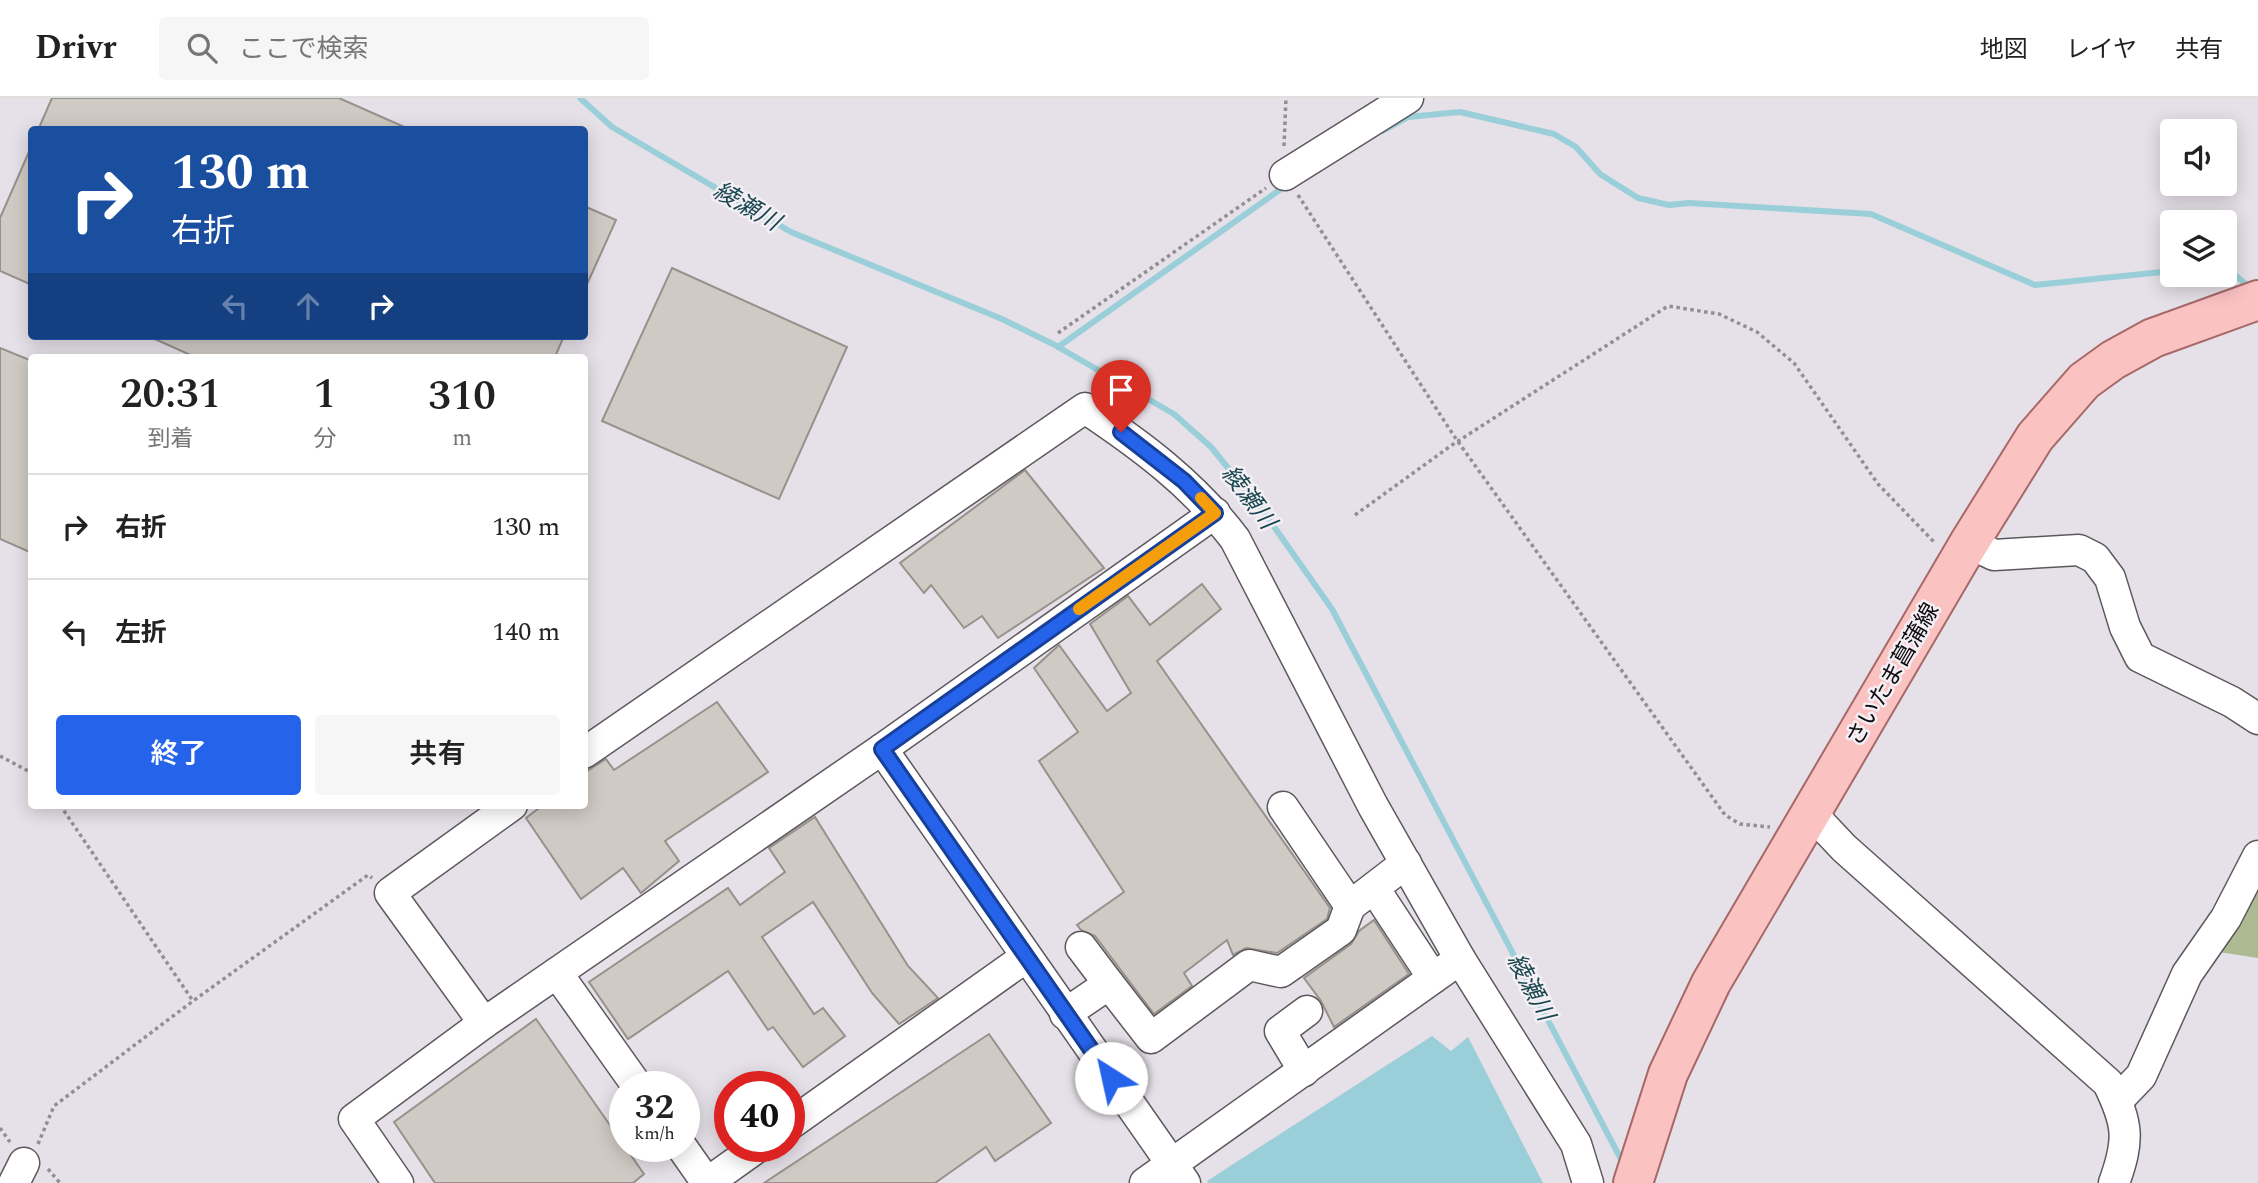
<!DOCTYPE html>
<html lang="ja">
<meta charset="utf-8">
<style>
:root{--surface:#fff;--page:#f6f6f6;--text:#222;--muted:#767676;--line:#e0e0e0;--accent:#2563eb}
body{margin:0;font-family:Spectral,"Noto Sans JP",serif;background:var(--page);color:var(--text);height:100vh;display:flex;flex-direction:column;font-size:26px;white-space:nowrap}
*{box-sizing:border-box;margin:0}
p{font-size:23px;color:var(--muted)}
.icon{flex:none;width:38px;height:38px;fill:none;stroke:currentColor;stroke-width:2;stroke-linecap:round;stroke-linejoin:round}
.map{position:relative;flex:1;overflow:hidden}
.drawer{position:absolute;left:28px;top:256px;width:560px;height:455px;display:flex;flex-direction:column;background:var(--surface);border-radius:7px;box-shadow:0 4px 18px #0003}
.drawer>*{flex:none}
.top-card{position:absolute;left:28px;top:28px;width:560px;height:214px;border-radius:7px;box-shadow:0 4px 18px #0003;background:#1a4fa0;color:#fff;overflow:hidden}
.controls{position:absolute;left:2160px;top:21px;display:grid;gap:14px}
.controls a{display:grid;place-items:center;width:77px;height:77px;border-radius:7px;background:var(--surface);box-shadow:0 4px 18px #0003;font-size:35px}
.speed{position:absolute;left:609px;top:973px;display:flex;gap:14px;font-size:35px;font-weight:700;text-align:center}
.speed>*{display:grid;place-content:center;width:91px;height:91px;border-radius:50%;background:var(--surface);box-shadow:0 4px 18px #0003;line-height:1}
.speed small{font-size:18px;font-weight:400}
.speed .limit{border:10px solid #d22;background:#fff;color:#111}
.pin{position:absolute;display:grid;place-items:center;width:60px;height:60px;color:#fff;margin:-72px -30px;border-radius:50% 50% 50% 0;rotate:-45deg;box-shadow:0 0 7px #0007}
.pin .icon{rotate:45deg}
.me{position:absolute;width:77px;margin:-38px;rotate:325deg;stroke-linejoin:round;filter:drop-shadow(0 0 5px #0008)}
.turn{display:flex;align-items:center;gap:24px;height:147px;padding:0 28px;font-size:32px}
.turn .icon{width:91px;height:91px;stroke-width:2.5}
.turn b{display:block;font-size:49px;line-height:60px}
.lanes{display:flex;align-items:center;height:66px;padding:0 28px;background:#0003;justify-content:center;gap:35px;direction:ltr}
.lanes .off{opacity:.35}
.eta{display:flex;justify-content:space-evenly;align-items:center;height:119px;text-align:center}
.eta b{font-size:42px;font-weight:600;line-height:49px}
.button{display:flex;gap:14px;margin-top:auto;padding:14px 28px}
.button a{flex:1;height:80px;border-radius:7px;background:var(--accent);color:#fff;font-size:28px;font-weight:600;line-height:80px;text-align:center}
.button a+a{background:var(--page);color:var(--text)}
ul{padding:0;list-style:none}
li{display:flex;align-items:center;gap:21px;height:105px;padding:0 28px;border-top:2px solid var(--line)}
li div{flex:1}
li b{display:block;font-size:26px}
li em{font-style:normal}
header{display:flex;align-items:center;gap:42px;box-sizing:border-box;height:98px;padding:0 35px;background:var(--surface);border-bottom:2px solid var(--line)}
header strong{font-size:33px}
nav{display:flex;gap:38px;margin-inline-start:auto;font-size:24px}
.search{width:490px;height:63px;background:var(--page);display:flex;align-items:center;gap:18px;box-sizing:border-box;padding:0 24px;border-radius:7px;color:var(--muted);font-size:26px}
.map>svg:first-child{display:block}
.forest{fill:#adba92}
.water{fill:#9acfd9}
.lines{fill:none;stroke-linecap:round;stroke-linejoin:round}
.stream{stroke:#9acfd9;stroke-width:6}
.building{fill:#d0cac4;stroke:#97918c;stroke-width:2}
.minor-casing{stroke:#5d585e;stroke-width:33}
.major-casing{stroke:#a76868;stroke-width:42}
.path{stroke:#928e93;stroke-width:3.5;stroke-dasharray:3.5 3.5;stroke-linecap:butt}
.minor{stroke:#fff;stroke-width:30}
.major{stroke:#fbc2c2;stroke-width:38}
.route-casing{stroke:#184099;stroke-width:18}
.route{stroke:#2563eb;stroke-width:12}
.slow{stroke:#f59e0b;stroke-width:12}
.labels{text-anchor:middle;stroke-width:5;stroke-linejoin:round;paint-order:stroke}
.street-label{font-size:23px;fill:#0e0c0e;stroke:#f4eef5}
.water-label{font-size:24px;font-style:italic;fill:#18474f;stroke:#f4eef5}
</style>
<header>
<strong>Drivr</strong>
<div class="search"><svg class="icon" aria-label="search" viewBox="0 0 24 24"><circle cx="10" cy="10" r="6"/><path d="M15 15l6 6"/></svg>ここで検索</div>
<nav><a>地図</a><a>レイヤ</a><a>共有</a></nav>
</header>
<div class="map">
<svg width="2258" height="1085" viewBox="0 0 2258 1085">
<rect width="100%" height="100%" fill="#e6e1e8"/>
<polygon class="forest" points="2258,756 2258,860 2219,854"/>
<polygon class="water" points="1432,938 1451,953 1468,939 1543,1085 1208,1085 1207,1083"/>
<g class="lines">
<g class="stream">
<polyline points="580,0 612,29 791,134 1002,221 1053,246 1174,316 1211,349 1263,413 1332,511 1624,1067"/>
<polyline points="1382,33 1408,19 1460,14 1554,36 1576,49 1600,76 1638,100 1669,107 1689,105 1871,116 2035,187 2172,173"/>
<polyline points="2224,168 2252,191"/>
<polyline points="1058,249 1288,86"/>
</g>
</g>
<g class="building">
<polygon points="52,0 339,0 411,32 38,32"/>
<polygon points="32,47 32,187 0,173 0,120"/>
<polygon points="584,108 616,122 584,193"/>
<polygon points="672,170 847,249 779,401 602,323"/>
<polygon points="148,238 564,238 555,259 195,259"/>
<polygon points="0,250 32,263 32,455 0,441"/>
<polygon points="1025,372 1104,470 998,540 982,518 964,530 931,487 924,495 900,465"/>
<polygon points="1202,486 1221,511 1157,563 1330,810 1327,821 1277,855 1246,850 1233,857 1227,842 1184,875 1192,888 1154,916 1095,838 1081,832 1077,827 1124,794 1039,663 1078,634 1034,570 1059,547 1107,613 1131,595 1090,526 1128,498 1150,527"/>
<polygon points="717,604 768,674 665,743 679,763 641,795 623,770 581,801 526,720 543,707 584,707 584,675 606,661 614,672"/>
<polygon points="815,719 908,868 938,900 899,926 872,895 813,804 762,839 814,916 823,910 845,938 803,969 773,929 768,932 728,873 628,941 589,884 728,790 740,807 785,774 769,750"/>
<polygon points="1374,822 1409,876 1334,929 1321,903 1304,880 1351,846 1359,833"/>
<polygon points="536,921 644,1076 633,1085 435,1085 394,1024"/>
<polygon points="989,936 1051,1025 995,1063 986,1049 935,1085 764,1085"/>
</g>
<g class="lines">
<defs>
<g id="minor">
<polyline points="1285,77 1408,0"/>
<polyline points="1969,445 1994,457 2079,452 2095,460 2110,480 2125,529 2140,559 2232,604 2258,621"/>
<polyline points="882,651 1185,1085"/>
<path d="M584,655l501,-345c57,38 108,76 150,131l138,267 87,153 -315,224"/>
<polyline points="1283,709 1350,808 1406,765"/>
<path d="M1810,714l34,36 264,235c20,41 22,56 6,100"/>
<polyline points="1374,790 1433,880"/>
<polyline points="1081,849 1109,886"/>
<polyline points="1460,861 1576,1046 1588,1085"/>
<polyline points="557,875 638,989"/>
<polyline points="1065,916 1109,886 1151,940 1249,867 1281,874 1341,832 1350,808"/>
<polyline points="484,925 390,795 512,707"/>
<polyline points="1304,973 1280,933 1307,913"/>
<polyline points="2117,1003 2141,978 2187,876 2226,820 2258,758"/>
<polyline points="789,1027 1026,859"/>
<polyline points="681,1048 707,1085"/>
<polyline points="14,1085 24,1065"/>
<polyline points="398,1085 354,1021 484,925 882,651 1215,415"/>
<polyline points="707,1085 759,1048"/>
</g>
<polyline id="major" points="1633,1085 1668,976 1711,885 1969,445 2035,339 2084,283 2113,262 2153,240 2258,202"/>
</defs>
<use href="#minor" class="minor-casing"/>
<use href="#major" class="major-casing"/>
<g class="path">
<polyline points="1284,48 1286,0"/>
<polyline points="1298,97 1454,338 1725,717 1740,726 1770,729"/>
<polyline points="1058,235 1266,90"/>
<polyline points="1355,417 1452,347 1668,208 1719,216 1757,234 1794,265 1878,386 1935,445"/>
<polyline points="0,658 32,675"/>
<polyline points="60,707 193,903"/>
<polyline points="0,1030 10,1044"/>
<polyline points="38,1046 54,1008 193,903 368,777 372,780"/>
<polyline points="48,1071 60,1085"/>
</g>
<use href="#minor" class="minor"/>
<use href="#major" class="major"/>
</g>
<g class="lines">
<defs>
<polyline id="route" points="1111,980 882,651 1215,415 1184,383 1121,334"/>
</defs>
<use href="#route" class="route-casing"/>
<use href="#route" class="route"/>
<polyline class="slow" points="1079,511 1215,415 1201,400"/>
</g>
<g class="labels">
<g class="street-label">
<text transform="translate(1892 576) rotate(-60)" y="8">さいたま菖蒲線</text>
</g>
<g class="water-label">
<text transform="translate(747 108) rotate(30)" y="8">綾瀬川</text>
<text transform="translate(1249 399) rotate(53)" y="8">綾瀬川</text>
<text transform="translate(1531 889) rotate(62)" y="8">綾瀬川</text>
</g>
</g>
</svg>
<div class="controls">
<a><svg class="icon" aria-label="sound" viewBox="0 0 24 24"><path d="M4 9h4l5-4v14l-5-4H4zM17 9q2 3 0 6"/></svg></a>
<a><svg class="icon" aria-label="layers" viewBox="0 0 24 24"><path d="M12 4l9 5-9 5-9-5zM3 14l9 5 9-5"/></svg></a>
</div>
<div class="speed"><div>32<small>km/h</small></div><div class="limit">40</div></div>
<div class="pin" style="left:1121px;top:334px;background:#d93025"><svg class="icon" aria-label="arrive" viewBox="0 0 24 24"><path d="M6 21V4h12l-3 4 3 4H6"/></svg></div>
<svg class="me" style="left:1111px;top:980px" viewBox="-20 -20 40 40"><circle r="19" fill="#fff"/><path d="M0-13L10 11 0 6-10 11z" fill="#2563eb"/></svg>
<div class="top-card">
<div class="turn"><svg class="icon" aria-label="right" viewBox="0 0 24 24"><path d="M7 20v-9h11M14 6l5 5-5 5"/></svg><div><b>130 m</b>右折</div></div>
<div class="lanes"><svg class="icon off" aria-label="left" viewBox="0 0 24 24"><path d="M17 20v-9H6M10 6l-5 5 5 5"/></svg><svg class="icon off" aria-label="ahead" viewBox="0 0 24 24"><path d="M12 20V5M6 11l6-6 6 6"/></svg><svg class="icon" aria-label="right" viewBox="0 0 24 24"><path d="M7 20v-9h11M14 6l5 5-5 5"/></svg></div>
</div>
<section class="drawer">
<div class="eta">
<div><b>20:31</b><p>到着</p></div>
<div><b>1</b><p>分</p></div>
<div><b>310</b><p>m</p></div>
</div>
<ul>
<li><svg class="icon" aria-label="right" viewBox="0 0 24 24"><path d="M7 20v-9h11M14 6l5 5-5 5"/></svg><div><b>右折</b></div><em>130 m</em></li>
<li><svg class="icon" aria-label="left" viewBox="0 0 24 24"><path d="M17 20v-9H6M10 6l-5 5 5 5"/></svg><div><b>左折</b></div><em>140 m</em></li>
</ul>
<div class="button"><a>終了</a><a>共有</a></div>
</section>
</div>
